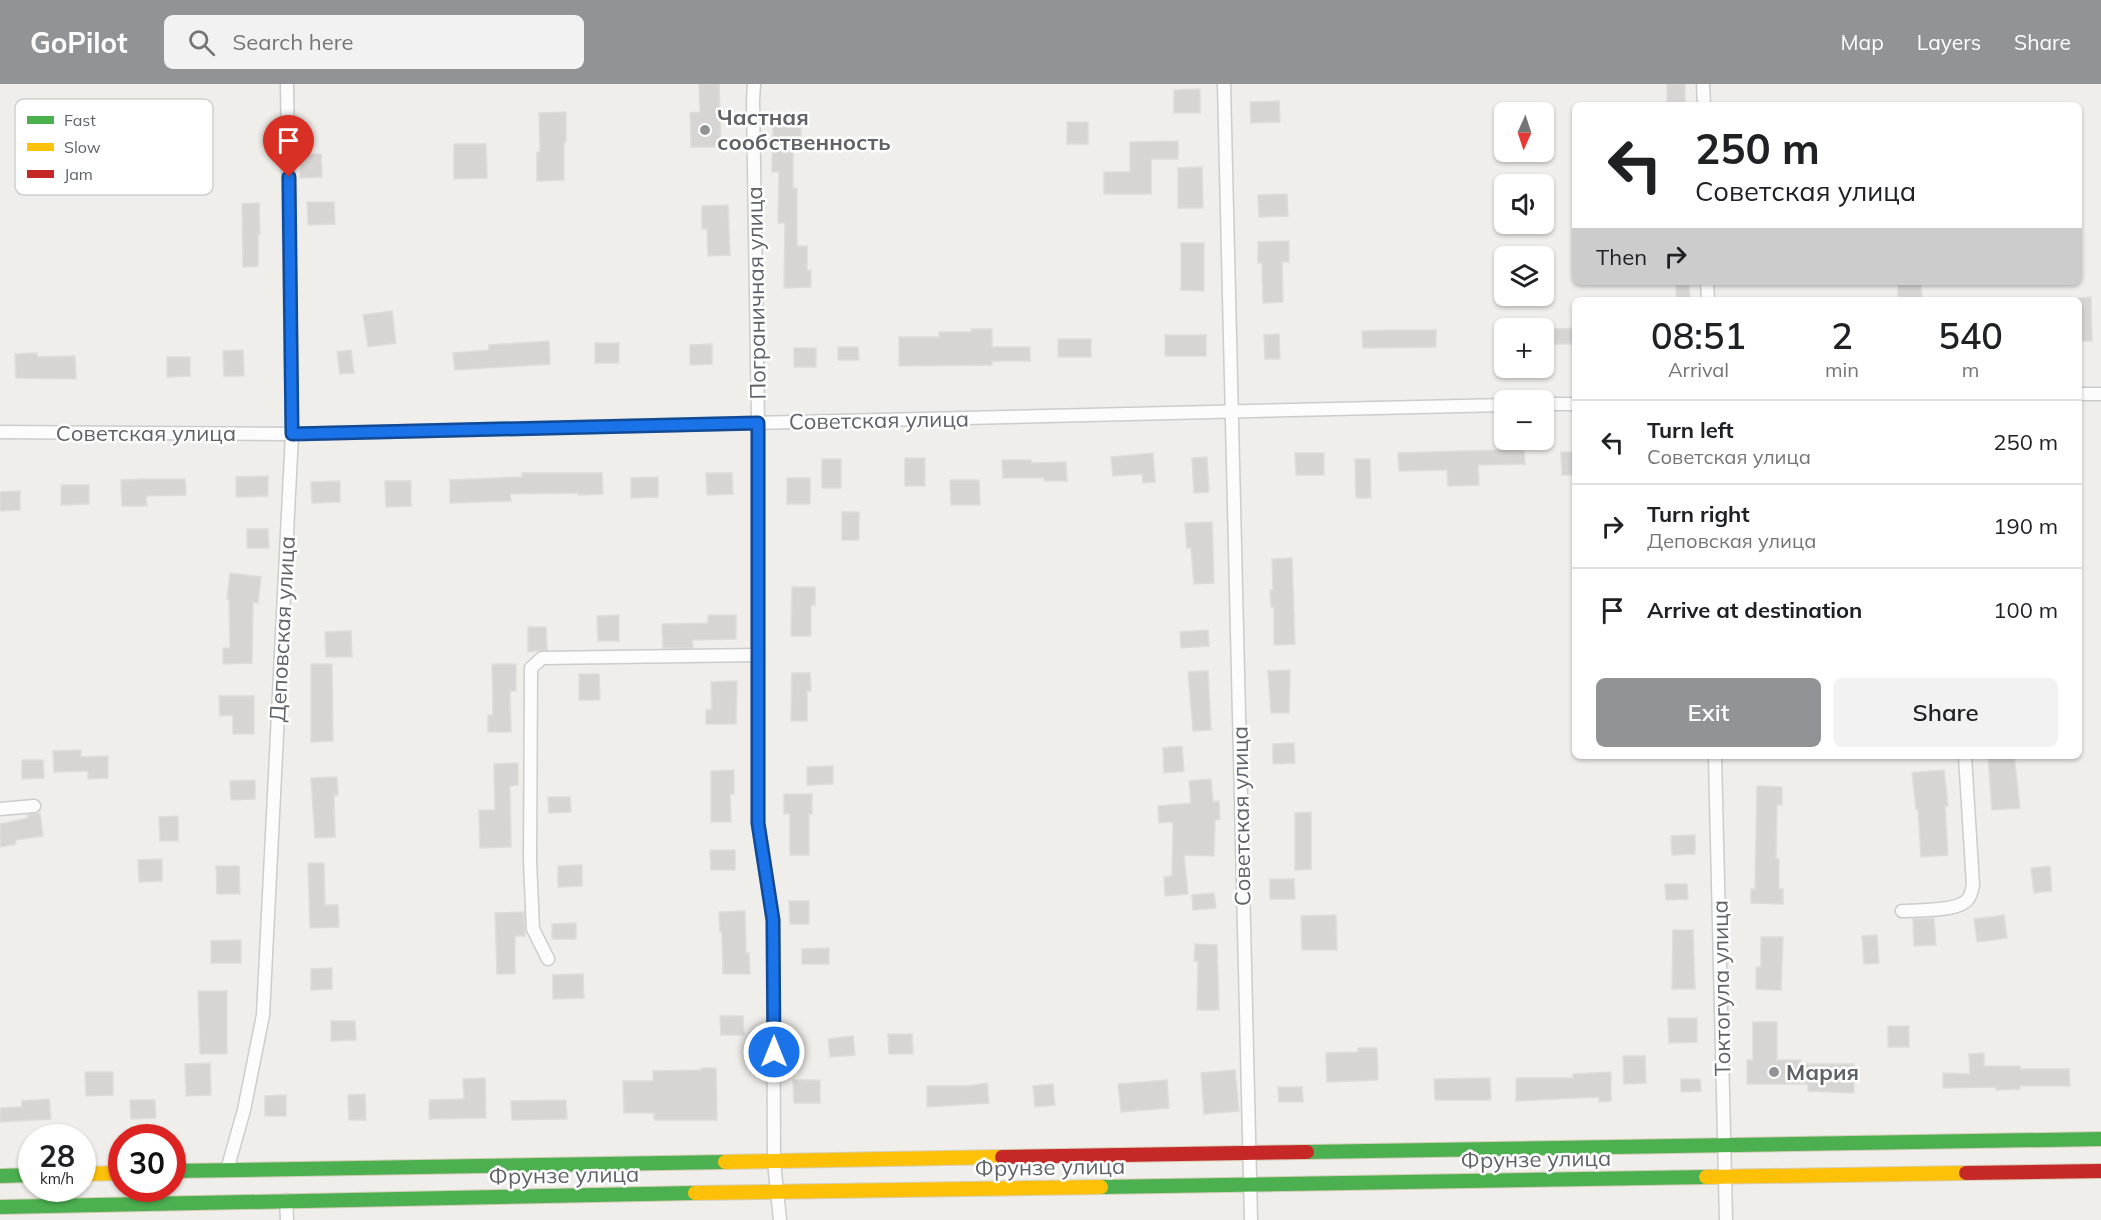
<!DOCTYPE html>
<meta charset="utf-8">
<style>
:root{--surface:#fff;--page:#f2f2f2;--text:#202124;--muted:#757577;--line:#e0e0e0;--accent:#919496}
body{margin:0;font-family:Mulish,sans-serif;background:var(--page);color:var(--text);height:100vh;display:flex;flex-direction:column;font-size:22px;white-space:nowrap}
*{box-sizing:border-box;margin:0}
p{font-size:20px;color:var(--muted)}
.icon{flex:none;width:33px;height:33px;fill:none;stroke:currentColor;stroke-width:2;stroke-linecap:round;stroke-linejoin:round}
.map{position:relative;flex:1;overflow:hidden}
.details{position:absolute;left:1572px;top:213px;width:510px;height:462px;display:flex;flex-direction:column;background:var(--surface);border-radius:9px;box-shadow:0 2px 4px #0004}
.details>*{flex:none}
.guide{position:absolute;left:1572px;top:18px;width:510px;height:183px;border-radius:9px;box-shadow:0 2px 4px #0004;background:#fff;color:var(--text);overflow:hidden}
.needle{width:39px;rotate:183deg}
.tools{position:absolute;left:1494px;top:18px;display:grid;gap:12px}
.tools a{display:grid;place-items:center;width:60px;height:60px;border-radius:9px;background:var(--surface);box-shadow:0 2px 4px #0004;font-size:30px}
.speed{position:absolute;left:18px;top:1040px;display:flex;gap:12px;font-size:30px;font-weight:700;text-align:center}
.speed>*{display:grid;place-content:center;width:78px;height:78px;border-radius:50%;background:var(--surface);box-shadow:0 2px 4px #0004;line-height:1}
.speed small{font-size:15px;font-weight:400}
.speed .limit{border:9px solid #d22;background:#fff;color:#111}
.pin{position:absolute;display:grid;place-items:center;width:51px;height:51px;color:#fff;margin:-62px -26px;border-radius:50% 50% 50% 0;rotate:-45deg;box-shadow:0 0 6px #0007}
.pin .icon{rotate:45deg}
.me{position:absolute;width:66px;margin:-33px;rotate:0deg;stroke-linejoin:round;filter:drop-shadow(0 0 4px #0008)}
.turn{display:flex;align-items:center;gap:21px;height:126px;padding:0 24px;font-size:27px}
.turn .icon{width:78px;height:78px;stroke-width:2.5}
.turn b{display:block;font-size:42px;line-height:51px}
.then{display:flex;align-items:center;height:57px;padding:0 24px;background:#0003;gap:12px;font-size:22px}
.eta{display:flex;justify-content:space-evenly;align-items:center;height:102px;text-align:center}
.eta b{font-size:36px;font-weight:600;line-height:42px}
.primary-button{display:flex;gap:12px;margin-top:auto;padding:12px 24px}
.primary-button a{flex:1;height:69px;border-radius:9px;background:var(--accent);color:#fff;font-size:24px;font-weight:600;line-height:69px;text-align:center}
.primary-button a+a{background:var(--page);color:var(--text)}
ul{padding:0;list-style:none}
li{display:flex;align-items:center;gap:18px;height:84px;padding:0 24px;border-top:2px solid var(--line)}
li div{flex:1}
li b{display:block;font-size:22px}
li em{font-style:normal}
header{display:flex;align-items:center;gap:36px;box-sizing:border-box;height:84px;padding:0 30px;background:var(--accent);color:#fff}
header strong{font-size:28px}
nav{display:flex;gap:33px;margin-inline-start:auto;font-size:21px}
.search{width:420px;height:54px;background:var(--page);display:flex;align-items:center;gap:15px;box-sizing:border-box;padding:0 21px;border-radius:9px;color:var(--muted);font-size:22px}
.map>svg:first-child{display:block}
.building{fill:#d6d5d3;stroke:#deddd9;stroke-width:1.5}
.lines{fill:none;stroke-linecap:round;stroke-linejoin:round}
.street-casing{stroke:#cbcccc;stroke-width:15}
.fast-casing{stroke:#d7ceb8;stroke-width:16}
.slow-casing{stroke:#d7ceb8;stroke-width:16}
.jam-casing{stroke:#d7ceb8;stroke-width:16}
.street{stroke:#fdfcfc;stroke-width:12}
.fast{stroke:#4caf50;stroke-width:14}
.slow{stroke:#ffc107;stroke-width:14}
.jam{stroke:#c62828;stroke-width:14}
.route-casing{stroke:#114b97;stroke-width:15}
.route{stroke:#1a73e8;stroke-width:10}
.poi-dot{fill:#919496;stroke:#fff;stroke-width:2}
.labels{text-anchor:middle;stroke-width:5;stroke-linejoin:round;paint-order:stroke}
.poi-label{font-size:22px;font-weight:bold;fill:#5f6368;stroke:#fff;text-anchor:start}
.street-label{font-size:22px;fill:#5f6368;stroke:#fff}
.key{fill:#fff;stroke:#cfd0d2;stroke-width:1.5}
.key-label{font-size:16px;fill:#5f6368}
</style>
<header>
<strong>GoPilot</strong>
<div class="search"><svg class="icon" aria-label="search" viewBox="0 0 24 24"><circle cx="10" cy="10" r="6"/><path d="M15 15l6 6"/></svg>Search here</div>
<nav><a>Map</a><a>Layers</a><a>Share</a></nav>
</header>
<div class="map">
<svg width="2101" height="1136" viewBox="0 0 2101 1136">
<rect width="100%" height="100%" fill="#efeeea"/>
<g class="building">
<polygon points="699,0 719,0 721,63 691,63 690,29 700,28"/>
<rect x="1667" y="0" width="18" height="21"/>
<polygon points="1200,5 1200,29 1174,29 1174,6"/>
<polygon points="1279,17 1280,38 1251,39 1250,18"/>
<polygon points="566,28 566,58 564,58 564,96 537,97 537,68 540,68 539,29"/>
<rect x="1067" y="38" width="21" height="22"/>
<polygon points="773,39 801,39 801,60 793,60 793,104 797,104 797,162 807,162 807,186 811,186 811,203 784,204 785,139 778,139 779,88 772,88"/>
<polygon points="1178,57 1178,75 1151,75 1151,110 1104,110 1104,88 1130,88 1130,58"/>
<polygon points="454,60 486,60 487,94 454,95"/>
<polygon points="300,70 321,70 322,93 300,94"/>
<polygon points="1202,83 1203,124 1178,124 1178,84"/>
<polygon points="1287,110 1288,132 1259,133 1258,111"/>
<polygon points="307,118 334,118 335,140 308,141"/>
<polygon points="259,119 260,150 258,150 258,182 243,183 242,120"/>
<polygon points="728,121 730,171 708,172 707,145 702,145 702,122"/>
<polygon points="1289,157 1289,178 1282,178 1283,218 1263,219 1262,179 1258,179 1258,158"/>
<polygon points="1181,159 1204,159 1204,207 1181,206"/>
<polygon points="1898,198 1921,198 1922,216 1898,216"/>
<polygon points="1676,201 1689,201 1690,215 1676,215"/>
<polygon points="2091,213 2092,257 2079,257 2079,214"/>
<polygon points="392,227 396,259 368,263 363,231"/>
<polygon points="1575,244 1575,260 1555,260 1555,245"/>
<polygon points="971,245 992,245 992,263 1030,263 1030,277 992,277 992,281 899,282 899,253 939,253 939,248 971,248"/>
<polygon points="1392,246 1436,246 1436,263 1363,264 1362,247"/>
<polygon points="1279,250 1280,275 1265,275 1264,251"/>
<rect x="1165" y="251" width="41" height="21"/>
<rect x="1058" y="255" width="33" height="18"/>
<polygon points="549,257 550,280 455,286 453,269 489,266 489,261"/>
<rect x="595" y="259" width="24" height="20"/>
<polygon points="712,260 712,280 690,281 690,261"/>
<polygon points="838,263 858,263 859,276 838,276"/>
<rect x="794" y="264" width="22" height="19"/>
<polygon points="243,266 244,292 224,292 223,267"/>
<polygon points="351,266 354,289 340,290 337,268"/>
<polygon points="37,269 38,273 75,272 76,295 16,294 15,270"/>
<polygon points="167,273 190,273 190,292 167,293"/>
<polygon points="1501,363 1524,363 1525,380 1478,381 1479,401 1448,402 1447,386 1399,387 1398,369 1501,366"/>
<polygon points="1561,368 1575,368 1575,391 1562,391"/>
<polygon points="1153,369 1155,398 1143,399 1142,390 1113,392 1111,373"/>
<polygon points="1295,369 1324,369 1324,391 1296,391"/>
<polygon points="1207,373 1209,408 1194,409 1192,374"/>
<rect x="905" y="374" width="20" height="28"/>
<rect x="822" y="375" width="19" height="29"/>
<polygon points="1355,375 1370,375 1371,414 1356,414"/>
<polygon points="1002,376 1031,376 1031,379 1066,378 1067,397 1044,397 1044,394 1003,394"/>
<polygon points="522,389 602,389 603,410 578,411 578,409 510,410 511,417 450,419 450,396 522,393"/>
<polygon points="706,389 732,389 733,410 707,411"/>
<polygon points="268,392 268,412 236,413 236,393"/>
<polygon points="658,393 658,413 631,414 631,394"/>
<rect x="787" y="394" width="23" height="26"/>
<polygon points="146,395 185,395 186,411 146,412 147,422 122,422 121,396"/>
<polygon points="950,396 979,396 980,421 951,421"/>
<polygon points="340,397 340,418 312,419 311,398"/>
<polygon points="385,397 411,397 411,422 386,423"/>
<polygon points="61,401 89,401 89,420 61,421"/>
<polygon points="20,407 20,426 0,427 0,408"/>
<rect x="842" y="428" width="17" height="28"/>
<polygon points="1212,438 1214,499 1194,500 1191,464 1187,464 1185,439"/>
<polygon points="247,445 268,445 269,464 247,464"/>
<polygon points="1292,474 1295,560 1274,561 1274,523 1271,523 1270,506 1273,506 1272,475"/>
<polygon points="230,489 261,493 258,519 253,518 252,579 223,580 223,564 230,564 229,515 227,515"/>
<polygon points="792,503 815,503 815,521 811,521 811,552 791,552"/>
<polygon points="619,531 619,557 598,557 597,532"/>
<polygon points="708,531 736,531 736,555 692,556 693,564 663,564 662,540 708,539"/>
<polygon points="528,543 546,543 547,566 528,568"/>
<polygon points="1208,546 1209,562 1181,564 1180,548"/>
<polygon points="351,547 352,573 326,573 325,548"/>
<polygon points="311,580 332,580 333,657 311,658"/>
<polygon points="492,580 516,580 516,607 510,607 511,648 488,648 488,631 493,631"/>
<polygon points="1290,586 1289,629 1271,629 1268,587"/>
<polygon points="1208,587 1211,646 1193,647 1188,588"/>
<polygon points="792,589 810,589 811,607 807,607 807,637 791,637"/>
<polygon points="579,590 599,590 600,616 579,616"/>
<polygon points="737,597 736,640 706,640 706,626 712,625 711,598"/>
<polygon points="219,612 254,612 254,650 233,650 233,631 220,632"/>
<polygon points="1294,659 1295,679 1273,680 1273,660"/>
<polygon points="1182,662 1184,687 1164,689 1163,664"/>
<polygon points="81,666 81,673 108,672 108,694 88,695 88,687 54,688 53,667"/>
<polygon points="1988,672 2014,672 2020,724 1992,726"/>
<polygon points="22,676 43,676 44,694 22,695"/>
<polygon points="518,679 518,701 510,702 511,763 480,764 479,726 495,726 494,680"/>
<polygon points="833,682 833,700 807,701 807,683"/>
<polygon points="734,686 734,710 730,710 731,738 711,738 711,687"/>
<polygon points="1944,686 1948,722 1945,722 1948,771 1921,773 1918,725 1916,725 1912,689"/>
<polygon points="337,693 338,711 334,711 335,753 315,754 311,694"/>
<polygon points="1211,695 1213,718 1219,717 1220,735 1215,736 1214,772 1184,771 1188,810 1165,812 1164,793 1172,792 1173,738 1159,739 1158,722 1191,719 1189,697"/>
<polygon points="255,696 255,715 231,716 230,697"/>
<polygon points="1757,702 1782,703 1782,721 1777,721 1776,775 1779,775 1779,805 1783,805 1783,820 1751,819 1751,805 1755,805"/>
<polygon points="784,710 812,710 812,730 809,730 809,771 790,771 790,730 784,730"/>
<polygon points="548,713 570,713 571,728 549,729"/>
<polygon points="1311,728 1311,785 1295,786 1295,729"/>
<polygon points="40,729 43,752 15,756 16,760 0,763 0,740 28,734 27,731"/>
<polygon points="178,732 178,757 160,757 159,733"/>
<polygon points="1695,751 1695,770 1672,771 1671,752"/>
<polygon points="710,766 735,766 735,786 711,786"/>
<polygon points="162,775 162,797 139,798 138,776"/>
<polygon points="308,779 324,779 325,821 338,821 339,843 310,844"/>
<polygon points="582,781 582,802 558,803 558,782"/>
<polygon points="216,782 239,782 240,810 217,810"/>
<polygon points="2050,782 2052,807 2034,809 2031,784"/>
<polygon points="1270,795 1294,795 1295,815 1270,815"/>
<polygon points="1665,800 1687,800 1688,815 1666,816"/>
<polygon points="1214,809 1216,824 1193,826 1192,811"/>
<polygon points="789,817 809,817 809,840 790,840"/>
<polygon points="745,827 746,869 749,869 750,890 723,890 722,848 720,848 719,828"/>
<polygon points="524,828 525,852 515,852 515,890 497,890 495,829"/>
<polygon points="1336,831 1337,866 1302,866 1301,832"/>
<polygon points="2004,831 2007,854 1977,858 1974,835"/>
<polygon points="1934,834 1936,861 1914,862 1913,835"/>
<polygon points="576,839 576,855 552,855 552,840"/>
<polygon points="1673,846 1693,846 1695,905 1672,905"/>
<polygon points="1877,851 1879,879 1864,880 1862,852"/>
<polygon points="1761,853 1783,853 1781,906 1756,905 1756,883 1761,883"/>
<polygon points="241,856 241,879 211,879 211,857"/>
<polygon points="1195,860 1217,861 1219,926 1197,926 1198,877 1194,877"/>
<polygon points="829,864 829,880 802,880 802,865"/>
<polygon points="332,884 332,905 311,906 311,885"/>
<polygon points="583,890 584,914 553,915 553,891"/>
<polygon points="198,907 227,907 227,970 200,970"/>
<polygon points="720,932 743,932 744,951 721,951"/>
<polygon points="1668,934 1697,934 1697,958 1669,959"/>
<polygon points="331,937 355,937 356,956 331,957"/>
<polygon points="1753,938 1777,938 1777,976 1801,976 1801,980 1854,980 1854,1009 1808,1007 1808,1000 1747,1000 1747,976 1753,976"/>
<rect x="1888" y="942" width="21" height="21"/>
<polygon points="888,950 912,950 913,970 889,970"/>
<polygon points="853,952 855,971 830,973 828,955"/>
<polygon points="1358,964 1377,964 1378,996 1327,998 1326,969 1358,968"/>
<polygon points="1984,969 1984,982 2020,982 2020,985 2069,985 2070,1002 2020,1002 2020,1005 1996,1006 1996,1003 1943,1004 1943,989 1970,990 1969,970"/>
<polygon points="1623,972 1645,972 1646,999 1624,1000"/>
<polygon points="210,979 211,1011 186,1012 185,980"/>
<polygon points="701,984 716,984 717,1036 654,1036 654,1029 624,1029 623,997 653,997 653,987 701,986"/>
<polygon points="1235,986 1239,1027 1204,1030 1201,989"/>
<polygon points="85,988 113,988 113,1011 86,1012"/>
<polygon points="1611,988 1611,1017 1599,1018 1599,1013 1516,1017 1516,994 1573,994 1573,990"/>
<polygon points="485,994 486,1034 429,1035 429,1016 464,1015 463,995"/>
<polygon points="1490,994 1491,1016 1435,1016 1434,995"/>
<polygon points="1681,995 1700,995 1701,1007 1681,1008"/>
<polygon points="793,996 820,996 820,1019 794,1019"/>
<polygon points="1167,996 1169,1024 1121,1028 1118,1000"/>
<polygon points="987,999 989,1019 927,1023 927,1002 966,1002"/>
<polygon points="1053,1000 1055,1021 1035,1023 1033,1002"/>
<polygon points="1278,1003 1302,1003 1303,1018 1279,1018"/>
<polygon points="365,1010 366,1036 349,1036 348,1011"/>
<polygon points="286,1011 286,1032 265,1032 265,1012"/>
<polygon points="49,1015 51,1035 0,1038 0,1024 22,1023 22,1017"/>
<polygon points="130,1016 155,1016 156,1034 131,1035"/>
<polygon points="566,1016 567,1035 512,1036 511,1017"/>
</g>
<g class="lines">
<defs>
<g id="street">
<polyline points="754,0 753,17 758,339 758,739 773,836 774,1078 780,1136"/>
<polyline points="1224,0 1251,1136"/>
<polyline points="1703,0 1704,21"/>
<polyline points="1707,198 1708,216"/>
<polyline points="2079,310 2101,310"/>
<polyline points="1544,320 1575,320"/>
<polyline points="0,348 292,350 1504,321"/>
<polyline points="1715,672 1726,1136"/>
<polyline points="0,725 34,722"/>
<path d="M1902,827c15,-1 57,1 66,-12 3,-3 4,-10 5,-14l-8,-129"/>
<polyline points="548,875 533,845 530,777 531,584 542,574 758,571"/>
<polyline points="227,1086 244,1026 263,931 292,350 287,0"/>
<polyline points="286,1116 287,1136"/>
</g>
<g id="fast">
<polyline points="1307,1068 2101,1055"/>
<polyline points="172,1087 725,1078"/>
<polyline points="0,1092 32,1091"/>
<polyline points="1101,1103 1706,1093"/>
<polyline points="0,1123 695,1109"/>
</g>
<g id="slow">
<polyline points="725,1078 1002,1073"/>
<polyline points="82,1090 122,1089"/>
<polyline points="1706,1093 1966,1089"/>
<polyline points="695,1109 1101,1103"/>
</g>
<g id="jam">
<polyline points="1002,1073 1307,1068"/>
<polyline points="1966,1089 2101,1087"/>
</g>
</defs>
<use href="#street" class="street-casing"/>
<use href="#fast" class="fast-casing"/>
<use href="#slow" class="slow-casing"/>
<use href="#jam" class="jam-casing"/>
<use href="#street" class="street"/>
<use href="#fast" class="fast"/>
<use href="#slow" class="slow"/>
<use href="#jam" class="jam"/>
</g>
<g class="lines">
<defs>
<polyline id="route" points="289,93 292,350 758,339 758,739 773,836 774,968"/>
</defs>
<use href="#route" class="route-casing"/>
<use href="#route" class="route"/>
</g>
<g class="poi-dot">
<circle cx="705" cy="46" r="6"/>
<circle cx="1774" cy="988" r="6"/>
</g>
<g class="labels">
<g class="poi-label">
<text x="717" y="41">Частная<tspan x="717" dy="25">сообственность</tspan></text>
<text x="1786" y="996">Мария</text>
</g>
<g class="street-label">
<text transform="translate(756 209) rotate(-91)" y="8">Пограничная улица</text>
<text transform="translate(879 336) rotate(-1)" y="8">Советская улица</text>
<text x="146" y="357">Советская улица</text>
<text transform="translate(282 545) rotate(-87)" y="8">Деповская улица</text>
<text transform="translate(1241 732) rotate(-91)" y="8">Советская улица</text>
<text transform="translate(1721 904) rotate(-91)" y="8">Токтогула улица</text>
<text transform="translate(1536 1075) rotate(-1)" y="8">Фрунзе улица</text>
<text transform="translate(1050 1083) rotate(-1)" y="8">Фрунзе улица</text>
<text transform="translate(564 1091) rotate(-1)" y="8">Фрунзе улица</text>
</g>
</g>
<rect x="15" y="15" width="198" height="96" rx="9" class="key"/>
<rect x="27" y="32" width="27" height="8" fill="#4caf50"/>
<rect x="27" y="59" width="27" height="8" fill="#ffc107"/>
<rect x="27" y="86" width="27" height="8" fill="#c62828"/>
<g class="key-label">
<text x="64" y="42">Fast</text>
<text x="64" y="69">Slow</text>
<text x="64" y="96">Jam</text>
</g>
</svg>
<div class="tools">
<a><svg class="needle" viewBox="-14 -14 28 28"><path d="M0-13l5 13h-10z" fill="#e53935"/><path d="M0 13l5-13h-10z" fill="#757577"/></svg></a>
<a><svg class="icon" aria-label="sound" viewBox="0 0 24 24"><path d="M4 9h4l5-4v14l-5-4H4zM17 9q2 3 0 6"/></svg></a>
<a><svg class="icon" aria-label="layers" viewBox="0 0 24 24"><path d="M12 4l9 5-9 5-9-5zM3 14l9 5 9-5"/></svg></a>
<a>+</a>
<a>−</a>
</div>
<div class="speed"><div>28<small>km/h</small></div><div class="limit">30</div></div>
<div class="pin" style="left:289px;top:93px;background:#d93025"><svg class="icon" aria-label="arrive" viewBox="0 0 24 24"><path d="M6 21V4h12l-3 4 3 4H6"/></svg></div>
<svg class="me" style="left:774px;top:968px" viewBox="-20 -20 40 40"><circle r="17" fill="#1a73e8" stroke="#fff" stroke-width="3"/><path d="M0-11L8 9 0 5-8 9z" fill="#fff"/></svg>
<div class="guide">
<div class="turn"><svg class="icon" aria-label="left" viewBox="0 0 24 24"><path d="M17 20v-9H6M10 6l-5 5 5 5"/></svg><div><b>250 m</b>Советская улица</div></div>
<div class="then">Then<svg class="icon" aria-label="right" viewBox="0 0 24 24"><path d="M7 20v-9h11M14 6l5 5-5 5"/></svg></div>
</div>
<section class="details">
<div class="eta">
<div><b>08:51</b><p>Arrival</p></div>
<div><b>2</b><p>min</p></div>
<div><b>540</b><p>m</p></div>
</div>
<ul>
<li><svg class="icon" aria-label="left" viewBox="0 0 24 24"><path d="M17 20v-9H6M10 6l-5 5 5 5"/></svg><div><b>Turn left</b><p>Советская улица</p></div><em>250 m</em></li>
<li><svg class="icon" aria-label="right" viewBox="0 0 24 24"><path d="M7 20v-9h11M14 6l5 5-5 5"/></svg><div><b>Turn right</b><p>Деповская улица</p></div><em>190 m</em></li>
<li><svg class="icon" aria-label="arrive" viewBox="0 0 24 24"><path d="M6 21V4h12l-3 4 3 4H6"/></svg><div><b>Arrive at destination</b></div><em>100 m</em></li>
</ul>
<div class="primary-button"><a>Exit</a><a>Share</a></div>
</section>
</div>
